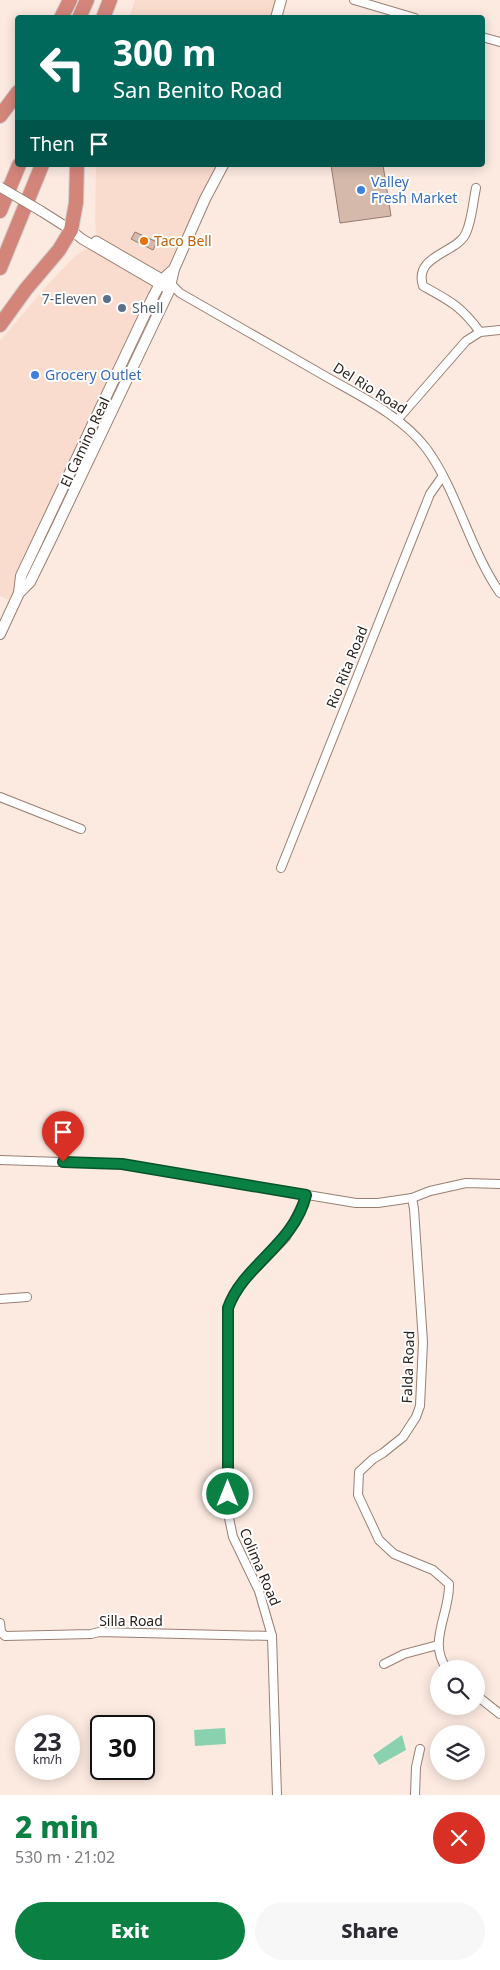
<!DOCTYPE html>
<meta charset="utf-8">
<style>
:root{--surface:#fff;--page:#f7f7f7;--text:#2b2b33;--muted:#7c7c81;--accent:#0b8043}
body{margin:0;font-family:"Noto Sans",sans-serif;background:var(--page);color:var(--text);height:100vh;display:flex;flex-direction:column;font-size:19px;white-space:nowrap}
*{box-sizing:border-box;margin:0}
p{font-size:16px;color:var(--muted)}
.icon{flex:none;width:28px;height:28px;fill:none;stroke:currentColor;stroke-width:2;stroke-linecap:round;stroke-linejoin:round}
.map{position:relative;height:1795px;overflow:hidden}
.side{display:flex;flex-direction:column;background:var(--surface);flex:1}
.side>*{flex:none}
.hud{position:absolute;left:15px;top:15px;width:470px;height:152px;border-radius:5px;box-shadow:0 2px 12px #0003;background:#00695c;color:#fff;overflow:hidden}
.buttons{position:absolute;left:430px;top:1660px;display:grid;gap:10px}
.buttons a{display:grid;place-items:center;width:55px;height:55px;border-radius:50%;background:var(--surface);box-shadow:0 2px 12px #0003;font-size:25px}
.speed{position:absolute;left:15px;top:1715px;display:flex;gap:10px;font-size:25px;font-weight:700;text-align:center}
.speed>*{display:grid;place-content:center;width:65px;height:65px;border-radius:50%;background:var(--surface);box-shadow:0 2px 12px #0003;line-height:1}
.speed small{font-size:12px;font-weight:400}
.speed .limit{border:2px solid #111;border-radius:8px;background:#fff;color:#111}
.pin{position:absolute;display:grid;place-items:center;width:42px;height:42px;color:#fff;margin:-51px -21px;border-radius:50% 50% 50% 0;rotate:-45deg;box-shadow:0 0 5px #0007}
.pin .icon{rotate:45deg}
.me{position:absolute;width:55px;margin:-28px;rotate:0deg;stroke-linejoin:round;filter:drop-shadow(0 0 4px #0008)}
.turn{display:flex;align-items:center;gap:18px;height:105px;padding:0 15px;font-size:22px}
.turn .icon{width:65px;height:65px;stroke-width:2.5}
.turn b{display:block;font-size:35px;line-height:42px}
.then{display:flex;align-items:center;height:48px;padding:0 15px;background:#0003;gap:10px;font-size:19px}
.round{display:grid;place-items:center;flex:none;width:52px;height:52px;border-radius:26px;background:var(--page)}
.summary{display:flex;align-items:center;justify-content:space-between;height:85px;padding:0 15px}
h1{font-size:30px;font-weight:800;line-height:38px;color:var(--accent)}
.primary-button{display:flex;gap:10px;margin-top:auto;padding:10px 15px}
.primary-button a{flex:1;height:58px;border-radius:30px;background:var(--accent);color:#fff;font-size:20px;font-weight:800;line-height:58px;text-align:center}
.primary-button a+a{background:var(--page);color:var(--text)}
.map>svg:first-child{display:block}
.built{fill:#fadcce}
.green{fill:#89d1af}
.building{fill:#d5b9ab;stroke:#967c6e}
.lines{fill:none;stroke-linecap:round;stroke-linejoin:round}
.minor-casing{stroke:#997f72;stroke-width:10}
.tertiary-casing{stroke:#997f72;stroke-width:11}
.secondary-casing{stroke:#997f72;stroke-width:12}
.motorway-casing{stroke:#d0cecd;stroke-width:16}
.minor{stroke:#fff;stroke-width:8}
.tertiary{stroke:#fff;stroke-width:9}
.secondary{stroke:#fff;stroke-width:10}
.motorway{stroke:#d3857a;stroke-width:14}
.tertiary-bridge-casing{stroke:#997f72;stroke-width:11;stroke-linecap:butt}
.tertiary-bridge{stroke:#fff;stroke-width:9}
.route-casing{stroke:#07532c;stroke-width:12}
.route{stroke:#0b8043;stroke-width:9}
.shop-dot{fill:#3f7fe0;stroke:#fff;stroke-width:2}
.food-dot{fill:#e8710a;stroke:#fff;stroke-width:2}
.service-dot{fill:#5c6f8a;stroke:#fff;stroke-width:2}
.labels{text-anchor:middle;stroke-width:4;stroke-linejoin:round;paint-order:stroke}
.shop-label{font-size:14px;fill:#366cbe;stroke:#fff;text-anchor:start}
.food-label{font-size:14px;fill:#c56008;stroke:#fff;text-anchor:start}
.service-label{font-size:14px;fill:#4e5e75;stroke:#fff;text-anchor:end}
.street-label{font-size:14px;fill:#2b201b;stroke:#fff}
</style>
<div class="map">
<svg width="500" height="1795" viewBox="0 0 500 1795">
<rect width="100%" height="100%" fill="#fceae1"/>
<g class="built">
<polygon points="135,0 276,0 272,17 129,18"/>
<polygon points="96,165 220,165 163,275 96,236 95,219"/>
<polygon points="90,247 156,287 9,600 0,596 0,341 43,290 76,255"/>
</g>
<g class="green">
<polygon points="225,1728 226,1744 195,1746 194,1730"/>
<polygon points="402,1735 406,1750 379,1765 373,1755"/>
</g>
<g class="building">
<polygon points="331,165 383,165 391,216 340,223"/>
<polygon points="135,232 157,242 153,250 131,239"/>
</g>
<g class="lines">
<defs>
<g id="minor">
<polyline points="354,0 415,18"/>
<polyline points="482,37 500,42"/>
<path d="M476,188c-3,14 -4,32 -10,45 -8,20 -53,22 -43,53 27,15 38,20 57,46"/>
<path d="M172,285l8,8c46,26 92,53 138,79 37,22 81,41 108,76 31,42 43,100 74,145"/>
<polyline points="397,420 466,341 480,332 500,330"/>
<polyline points="0,797 81,829"/>
<polyline points="281,868 430,494 442,477"/>
<polyline points="0,1160 121,1164 356,1203 378,1203 412,1198 430,1191 466,1183 500,1184"/>
<path d="M412,1198l2,11 9,133 -3,64 -4,11 -13,20 -20,16 -10,6 -14,13 -1,23 21,45 15,14 39,16 16,14c1,30 -22,58 -2,85"/>
<polyline points="0,1299 27,1297"/>
<polyline points="0,1623 1,1632 5,1636 91,1634 99,1632 272,1636"/>
<polyline points="384,1664 404,1654 438,1645"/>
<polyline points="476,1695 500,1714"/>
<polyline points="277,1795 272,1636 259,1591 233,1537 229,1518 228,1308 240,1285 286,1237 307,1195"/>
<polyline points="415,1795 416,1767 420,1749"/>
</g>
<g id="tertiary">
<polyline points="41,211 71,230 82,239 166,288"/>
<polyline points="96,241 167,282"/>
</g>
<g id="secondary">
<polyline points="276,18 281,0"/>
<polyline points="19,593 21,576 153,297 162,280 174,269"/>
<polyline points="0,634 19,593 30,582 52,537 169,291 174,269 205,199 223,165"/>
</g>
<g id="motorway">
<polyline points="61,18 70,0"/>
<polyline points="79,18 87,0"/>
<polyline points="103,18 110,0"/>
<polyline points="0,116 18,92"/>
<polyline points="0,211 19,165"/>
<polyline points="0,268 42,165"/>
<polyline points="0,325 26,289 59,250 71,230 76,203 77,165"/>
</g>
</defs>
<use href="#minor" class="minor-casing"/>
<use href="#tertiary" class="tertiary-casing"/>
<use href="#secondary" class="secondary-casing"/>
<use href="#motorway" class="motorway-casing"/>
<use href="#minor" class="minor"/>
<use href="#tertiary" class="tertiary"/>
<use href="#secondary" class="secondary"/>
<use href="#motorway" class="motorway"/>
<defs>
<polyline id="tertiary-bridge" points="0,187 41,211"/>
</defs>
<use href="#tertiary-bridge" class="tertiary-bridge-casing"/>
<use href="#tertiary-bridge" class="tertiary-bridge"/>
</g>
<g class="lines">
<defs>
<path id="route" d="M63,1162l59,2 184,31c-12,50 -63,70 -78,113v186"/>
</defs>
<use href="#route" class="route-casing"/>
<use href="#route" class="route"/>
</g>
<g class="shop-dot">
<circle cx="361" cy="190" r="5"/>
<circle cx="35" cy="375" r="5"/>
</g>
<circle class="food-dot" cx="144" cy="241" r="5"/>
<g class="service-dot">
<circle cx="107" cy="299" r="5"/>
<circle cx="122" cy="308" r="5"/>
</g>
<g class="labels">
<g class="shop-label">
<text x="371" y="187">Valley<tspan x="371" dy="16">Fresh Market</tspan></text>
<text x="45" y="380">Grocery Outlet</text>
</g>
<g class="food-label">
<text x="154" y="246">Taco Bell</text>
</g>
<g class="service-label">
<text x="97" y="304">7-Eleven</text>
<text x="132" y="313" text-anchor="start">Shell</text>
</g>
<g class="street-label">
<text transform="translate(370 388) rotate(32)" y="5">Del Rio Road</text>
<text transform="translate(85 442) rotate(-65)" y="5">El Camino Real</text>
<text transform="translate(347 667) rotate(-68)" y="5">Rio Rita Road</text>
<text transform="translate(408 1367) rotate(-88)" y="5">Falda Road</text>
<text transform="translate(260 1567) rotate(67)" y="5">Colima Road</text>
<text x="131" y="1626">Silla Road</text>
</g>
</g>
</svg>
<div class="buttons">
<a><svg class="icon" aria-label="search" viewBox="0 0 24 24"><circle cx="10" cy="10" r="6"/><path d="M15 15l6 6"/></svg></a>
<a><svg class="icon" aria-label="layers" viewBox="0 0 24 24"><path d="M12 4l9 5-9 5-9-5zM3 14l9 5 9-5"/></svg></a>
</div>
<div class="speed"><div>23<small>km/h</small></div><div class="limit">30</div></div>
<div class="pin" style="left:63px;top:1162px;background:#d93025"><svg class="icon" aria-label="arrive" viewBox="0 0 24 24"><path d="M6 21V4h12l-3 4 3 4H6"/></svg></div>
<svg class="me" style="left:228px;top:1494px" viewBox="-20 -20 40 40"><circle r="17" fill="#0b8043" stroke="#fff" stroke-width="3"/><path d="M0-11L8 9 0 5-8 9z" fill="#fff"/></svg>
<div class="hud">
<div class="turn"><svg class="icon" aria-label="left" viewBox="0 0 24 24"><path d="M17 20v-9H6M10 6l-5 5 5 5"/></svg><div><b>300 m</b>San Benito Road</div></div>
<div class="then">Then<svg class="icon" aria-label="arrive" viewBox="0 0 24 24"><path d="M6 21V4h12l-3 4 3 4H6"/></svg></div>
</div>
</div>
<section class="side">
<div class="summary"><div><h1>2 min</h1><p>530 m · 21:02</p></div><a class="round" style="background:#d93025;color:#fff"><svg class="icon" aria-label="close" viewBox="0 0 24 24"><path d="M6 6l12 12M18 6L6 18"/></svg></a></div>
<div class="primary-button"><a>Exit</a><a>Share</a></div>
</section>
